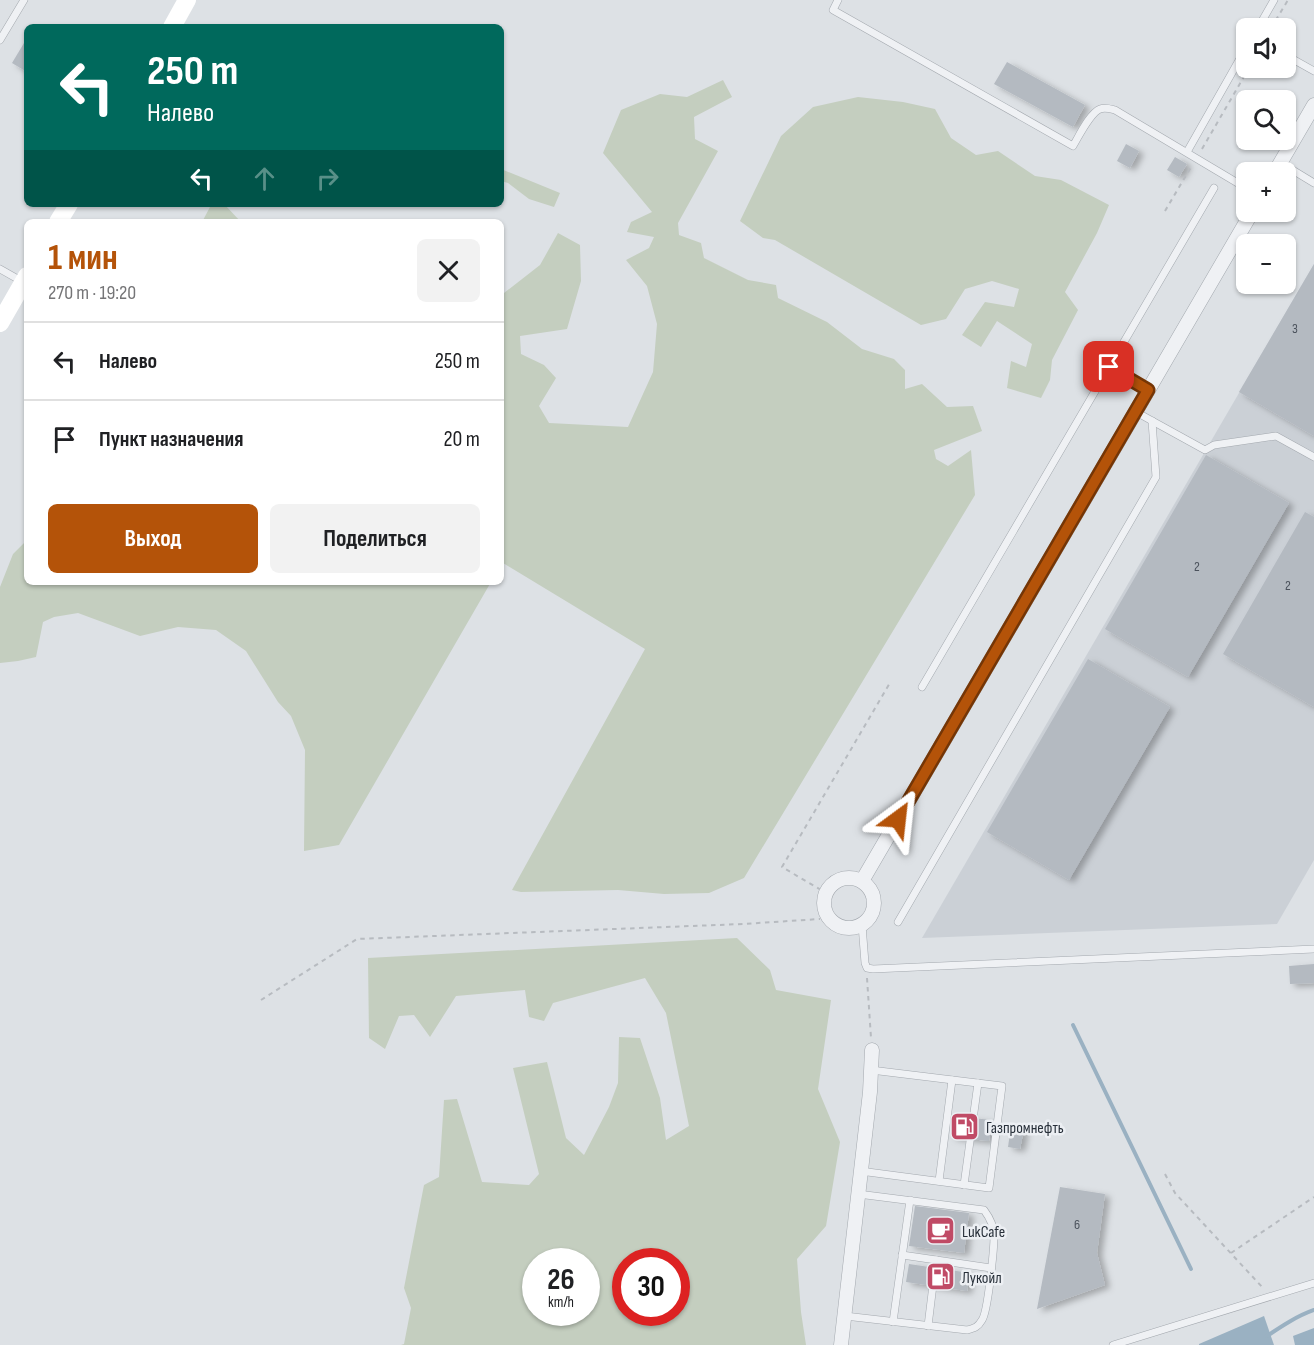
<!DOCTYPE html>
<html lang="ru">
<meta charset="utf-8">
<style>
:root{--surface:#fff;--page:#f2f2f2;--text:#202124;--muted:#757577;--line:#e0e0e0;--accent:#b45309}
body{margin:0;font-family:"Sofia Sans Condensed",sans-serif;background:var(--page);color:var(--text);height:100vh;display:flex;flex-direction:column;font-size:22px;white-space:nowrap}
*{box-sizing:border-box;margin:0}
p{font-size:20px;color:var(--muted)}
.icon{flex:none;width:33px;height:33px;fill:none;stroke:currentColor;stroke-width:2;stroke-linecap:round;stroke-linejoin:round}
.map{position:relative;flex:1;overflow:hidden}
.side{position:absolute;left:24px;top:219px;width:480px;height:366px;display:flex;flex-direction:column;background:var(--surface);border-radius:9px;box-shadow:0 2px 4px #0004}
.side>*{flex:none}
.banner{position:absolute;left:24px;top:24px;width:480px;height:183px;border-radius:9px;box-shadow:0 2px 4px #0004;background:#00695c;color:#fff;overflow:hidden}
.buttons{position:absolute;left:1236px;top:18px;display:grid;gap:12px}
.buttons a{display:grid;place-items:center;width:60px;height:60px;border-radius:9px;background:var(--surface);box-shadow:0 2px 4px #0004;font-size:30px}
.speed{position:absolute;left:522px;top:1248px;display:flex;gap:12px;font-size:30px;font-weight:700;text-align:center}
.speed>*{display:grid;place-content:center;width:78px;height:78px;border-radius:50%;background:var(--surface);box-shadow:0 2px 4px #0004;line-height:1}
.speed small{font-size:15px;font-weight:400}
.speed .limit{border:9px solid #d22;background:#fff;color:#111}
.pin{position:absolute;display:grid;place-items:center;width:51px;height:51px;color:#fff;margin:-26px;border-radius:12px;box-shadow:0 3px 9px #0006}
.me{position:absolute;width:66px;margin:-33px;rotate:30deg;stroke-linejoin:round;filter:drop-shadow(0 0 4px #0008)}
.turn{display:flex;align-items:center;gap:21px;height:126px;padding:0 24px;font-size:27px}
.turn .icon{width:78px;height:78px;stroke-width:2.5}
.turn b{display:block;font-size:42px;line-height:51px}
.lanes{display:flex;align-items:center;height:57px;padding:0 24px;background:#0003;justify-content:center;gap:30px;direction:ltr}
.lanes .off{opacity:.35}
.round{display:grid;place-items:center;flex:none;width:63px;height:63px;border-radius:9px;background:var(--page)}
.head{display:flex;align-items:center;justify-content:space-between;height:102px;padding:0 24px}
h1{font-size:36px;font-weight:700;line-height:45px;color:var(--accent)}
.action{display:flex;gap:12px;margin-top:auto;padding:12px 24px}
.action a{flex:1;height:69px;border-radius:9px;background:var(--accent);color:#fff;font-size:24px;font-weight:700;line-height:69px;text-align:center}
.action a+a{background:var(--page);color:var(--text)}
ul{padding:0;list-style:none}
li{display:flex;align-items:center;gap:18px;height:78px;padding:0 24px;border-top:2px solid var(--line)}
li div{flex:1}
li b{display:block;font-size:22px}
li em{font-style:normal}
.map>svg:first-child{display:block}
.built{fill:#cbd0d6}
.green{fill:#c4cebf;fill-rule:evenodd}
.water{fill:#9ab1c2}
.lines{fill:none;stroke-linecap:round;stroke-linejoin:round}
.stream{stroke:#9ab1c2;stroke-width:4}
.building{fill:#b4bac1;filter:url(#shadow)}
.lane-casing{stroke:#a3a8ae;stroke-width:8}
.street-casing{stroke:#a3a8ae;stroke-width:15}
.path{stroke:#b7bbc0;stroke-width:2;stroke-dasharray:4.5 4.5;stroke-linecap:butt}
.lane{stroke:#eff1f4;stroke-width:7}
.street{stroke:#eff1f4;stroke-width:14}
.secondary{stroke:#fff;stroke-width:18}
.route-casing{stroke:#753606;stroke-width:15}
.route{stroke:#b45309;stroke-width:10}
.labels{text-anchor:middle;stroke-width:5;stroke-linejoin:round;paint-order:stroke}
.number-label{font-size:14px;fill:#4b525c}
.poi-label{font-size:16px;fill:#28303a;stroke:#eceff3;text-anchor:start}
</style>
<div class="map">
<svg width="1314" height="1345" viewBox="0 0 1314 1345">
<defs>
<filter id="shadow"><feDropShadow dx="5" dy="3" stdDeviation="3" flood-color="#0004"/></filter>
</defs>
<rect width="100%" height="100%" fill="#dde1e5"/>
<polygon class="built" points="1314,264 1314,860 1277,924 922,938"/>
<g class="green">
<polygon points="723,80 732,97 694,117 695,139 718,151 678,223 679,235 701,243 704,258 748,280 776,285 778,298 827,322 862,349 894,359 905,370 905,389 922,384 947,407 973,406 982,431 934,450 936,459 948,466 971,450 975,495 744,878 709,893 664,894 618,890 521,892 512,890 645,649 503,563 501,565 501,293 504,293 540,265 558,233 580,245 581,281 567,329 520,336 521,354 544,365 556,378 539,406 549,423 628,427 653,372 657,324 647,286 626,260 649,248 654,237 627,232 631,222 652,212 603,153 621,110 660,94 687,97"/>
<polygon points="858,97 903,102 935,109 951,138 976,155 998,151 1035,176 1061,180 1109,205 1097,233 1065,292 1078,310 1052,360 1050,380 1041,398 1007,388 1011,361 1026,367 1032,344 997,321 981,347 962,335 985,302 1014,307 1019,289 992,281 965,289 946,319 921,325 775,240 763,238 740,221 781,136 813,107"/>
<polygon points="501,169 560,193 554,207 529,199 508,183 501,181"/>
<polygon points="224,204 241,222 202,222 210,207"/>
<polygon points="27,540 27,582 491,582 339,845 304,851 305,750 291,716 278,702 246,651 216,630 178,627 140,636 78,613 54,617 43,622 36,657 18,661 0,663 0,587 13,554"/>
<path d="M737,938l33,32 6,20 55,10 -13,89 22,53 -14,84 -29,33 4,53 5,33h-405l3,-1 7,-36 -7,-20 20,-103 15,-8 5,-77 13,-1 25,83 47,3 10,-11 -26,-106 34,-6 19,76 18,17 25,-48 9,-24 1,-46 21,1 20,60 6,42 23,-14 -23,-113 -21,-35 -92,25 -9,18 -15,-4 -4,-27 -69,6 -26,41 -16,-22 -15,1 -14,33 -16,-11 -1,-80zM536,1262h50v50h-50zM626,1262h50v50h-50z"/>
</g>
<g class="water">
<polygon points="1264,1316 1274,1345 1199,1345 1199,1344"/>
<polygon points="1314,1328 1314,1345 1295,1345 1293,1336"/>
</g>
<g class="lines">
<g class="stream">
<polyline points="1073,1025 1191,1269"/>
<path d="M1267,1336c15,-10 30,-20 47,-26"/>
</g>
</g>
<g class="building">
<polygon points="27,38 27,72 12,63"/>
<polygon points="1007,62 1085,105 1073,127 994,84"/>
<polygon points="1126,144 1139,151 1130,168 1117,161"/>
<polygon points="1175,157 1187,164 1179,177 1167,170"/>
<polygon points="1314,264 1314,436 1239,392"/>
<polygon points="1206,455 1289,503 1188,677 1105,629"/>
<polygon points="1305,512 1314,517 1314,707 1223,654"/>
<polygon points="1088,659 1170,707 1069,880 987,832"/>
<polygon points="1314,964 1314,983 1290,984 1289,966"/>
<polygon points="953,1116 992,1120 989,1141 951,1137"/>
<polygon points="1011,1126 1024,1129 1020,1149 1008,1147"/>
<polygon points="1060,1187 1105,1194 1097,1253 1105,1285 1037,1309"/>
<polygon points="915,1206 969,1213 964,1253 909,1246"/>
<polygon points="909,1264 970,1273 967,1291 906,1282"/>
</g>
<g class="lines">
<defs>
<g id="lane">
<path d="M838,0l-5,10 240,136c6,-10 17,-33 27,-37 5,-2 11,0 15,1l131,78"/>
<polyline points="1258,28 1274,0"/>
<polyline points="0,40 24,0"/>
<polyline points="1289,57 1314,71"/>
<polyline points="1187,152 1246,48"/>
<polyline points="1281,163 1314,183"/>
<polyline points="0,269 23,282"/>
<polyline points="1109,367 1148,390"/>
<polyline points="1136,412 1205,450 1214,445 1276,436 1314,457"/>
<polyline points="922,687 1214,188"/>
<polyline points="898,922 1156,477 1152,421"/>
<polyline points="862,925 865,963 867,968 873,969 1314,949"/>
<polyline points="860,1171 989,1188 1002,1086 871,1070"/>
<polyline points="939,1181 952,1080"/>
<polyline points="964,1185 978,1083"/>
<polyline points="902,1255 991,1268"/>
<path d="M845,1316l122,14c8,-2 11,-3 15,-10 6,-8 12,-72 12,-84 0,-10 -4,-18 -10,-26l-126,-16"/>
<polyline points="893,1322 910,1200"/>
<polyline points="928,1326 936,1260"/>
<polyline points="1113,1345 1314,1283"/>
</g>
<g id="street">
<polyline points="1275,172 1314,105"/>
<circle cx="849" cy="903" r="25"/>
<polyline points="862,881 1252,212"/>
<polyline points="841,1345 870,1092 872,1050"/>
</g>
</defs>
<use href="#lane" class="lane-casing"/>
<use href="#street" class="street-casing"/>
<g class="path">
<polyline points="1271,28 1288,0"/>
<polyline points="1202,149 1249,68"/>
<polyline points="1165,211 1191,167"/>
<polyline points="821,890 782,867 891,681"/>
<polyline points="867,978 871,1038"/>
<polyline points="261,1000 357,939 743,924 820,919"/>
<polyline points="1165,1174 1175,1193 1263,1288"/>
<polyline points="1231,1253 1314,1197"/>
</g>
<use href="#lane" class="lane"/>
<use href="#street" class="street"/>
<g class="secondary">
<polyline points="172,27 187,0"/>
<polyline points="58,222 69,204"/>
<polyline points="0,323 27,276"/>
</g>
</g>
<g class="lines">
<defs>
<polyline id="route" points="898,819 1148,390 1109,367"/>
</defs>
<use href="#route" class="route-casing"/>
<use href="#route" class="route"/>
</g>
<defs>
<symbol id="fuel-square" viewBox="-11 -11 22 22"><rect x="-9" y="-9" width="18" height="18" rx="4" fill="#c04b66" stroke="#eceff3"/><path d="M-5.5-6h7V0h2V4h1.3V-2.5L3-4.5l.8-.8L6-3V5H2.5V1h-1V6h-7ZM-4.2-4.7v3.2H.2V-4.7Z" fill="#fff"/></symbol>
<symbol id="cafe-square" viewBox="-11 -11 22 22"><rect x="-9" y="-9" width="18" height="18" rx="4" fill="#c04b66" stroke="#eceff3"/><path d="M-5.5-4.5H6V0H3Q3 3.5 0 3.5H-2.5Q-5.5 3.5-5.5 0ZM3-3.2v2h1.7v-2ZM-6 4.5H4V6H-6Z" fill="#fff"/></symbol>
</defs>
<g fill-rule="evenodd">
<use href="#fuel-square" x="948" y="1110" width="33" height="33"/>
<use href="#cafe-square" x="924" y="1214" width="33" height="33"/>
<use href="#fuel-square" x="924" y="1260" width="33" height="33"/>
</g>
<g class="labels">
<g class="number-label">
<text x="1295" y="333">3</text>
<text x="1197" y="571">2</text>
<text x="1288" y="590">2</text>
<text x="1077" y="1229">6</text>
</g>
<g class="poi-label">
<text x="986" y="1133">Газпромнефть</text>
<text x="962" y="1237">LukCafe</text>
<text x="962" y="1283">Лукойл</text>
</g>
</g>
</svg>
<div class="buttons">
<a><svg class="icon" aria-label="sound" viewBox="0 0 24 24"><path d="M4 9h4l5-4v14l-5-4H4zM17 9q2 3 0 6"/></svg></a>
<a><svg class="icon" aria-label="search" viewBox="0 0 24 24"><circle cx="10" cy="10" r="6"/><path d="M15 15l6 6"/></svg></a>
<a>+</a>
<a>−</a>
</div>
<div class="speed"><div>26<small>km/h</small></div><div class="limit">30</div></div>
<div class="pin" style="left:1109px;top:367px;background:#d93025"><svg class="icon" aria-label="arrive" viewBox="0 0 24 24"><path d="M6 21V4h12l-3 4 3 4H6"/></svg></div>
<svg class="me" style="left:898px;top:819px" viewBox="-20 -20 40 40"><path d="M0-17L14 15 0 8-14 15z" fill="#b45309" stroke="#fff" stroke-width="4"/></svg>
<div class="banner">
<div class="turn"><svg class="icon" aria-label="left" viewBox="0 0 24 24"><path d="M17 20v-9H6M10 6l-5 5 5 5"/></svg><div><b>250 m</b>Налево</div></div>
<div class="lanes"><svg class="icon" aria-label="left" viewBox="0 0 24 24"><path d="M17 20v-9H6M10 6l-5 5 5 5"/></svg><svg class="icon off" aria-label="ahead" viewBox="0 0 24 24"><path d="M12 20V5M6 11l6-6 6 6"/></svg><svg class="icon off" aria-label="right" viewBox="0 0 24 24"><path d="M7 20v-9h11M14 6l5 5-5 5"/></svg></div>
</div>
<section class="side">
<div class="head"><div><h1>1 мин</h1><p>270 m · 19:20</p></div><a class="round"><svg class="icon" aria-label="close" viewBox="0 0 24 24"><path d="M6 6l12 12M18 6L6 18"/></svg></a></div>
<ul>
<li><svg class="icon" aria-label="left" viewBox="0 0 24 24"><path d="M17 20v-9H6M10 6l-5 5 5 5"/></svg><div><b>Налево</b></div><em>250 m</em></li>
<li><svg class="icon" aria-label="arrive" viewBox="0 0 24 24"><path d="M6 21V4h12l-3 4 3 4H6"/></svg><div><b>Пункт назначения</b></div><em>20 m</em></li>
</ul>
<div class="action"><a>Выход</a><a>Поделиться</a></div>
</section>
</div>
